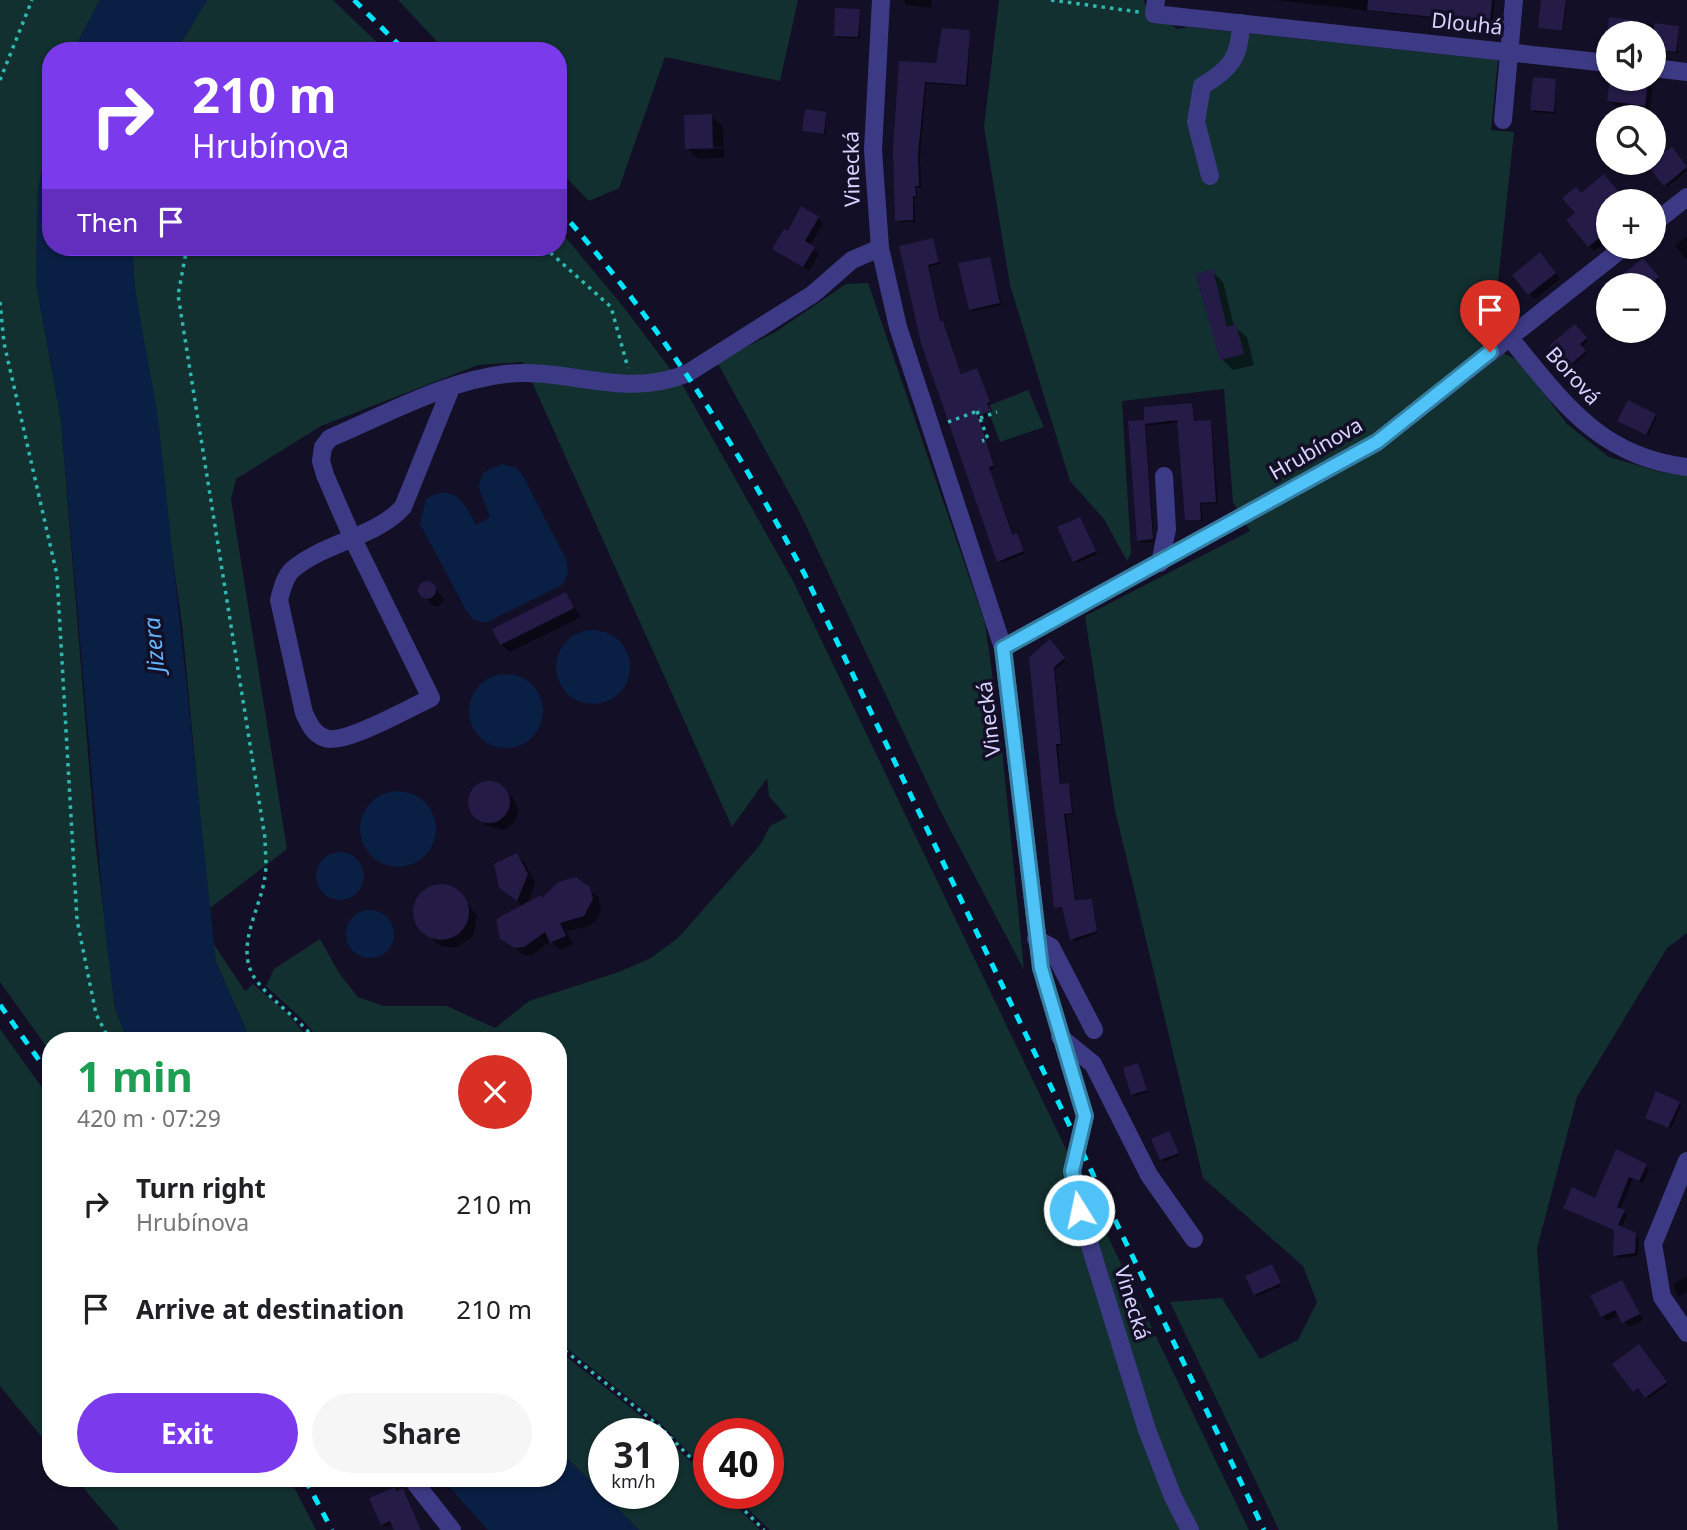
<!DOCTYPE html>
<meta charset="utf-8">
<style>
:root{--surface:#fff;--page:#f6f6f6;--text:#202124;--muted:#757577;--accent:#7c3aed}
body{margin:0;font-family:"Noto Sans",sans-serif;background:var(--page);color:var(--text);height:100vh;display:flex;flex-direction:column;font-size:26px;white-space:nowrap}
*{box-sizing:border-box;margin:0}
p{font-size:23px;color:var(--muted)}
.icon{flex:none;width:38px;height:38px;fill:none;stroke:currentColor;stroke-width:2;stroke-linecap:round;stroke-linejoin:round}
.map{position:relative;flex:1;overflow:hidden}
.drawer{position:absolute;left:42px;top:1032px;width:525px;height:455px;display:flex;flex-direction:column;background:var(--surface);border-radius:28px;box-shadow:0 2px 5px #0004}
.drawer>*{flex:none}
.hud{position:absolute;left:42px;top:42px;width:525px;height:214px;border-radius:28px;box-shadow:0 2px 5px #0004;background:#7c3aed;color:#fff;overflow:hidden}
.fabs{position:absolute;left:1596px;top:21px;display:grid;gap:14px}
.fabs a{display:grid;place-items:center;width:70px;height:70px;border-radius:50%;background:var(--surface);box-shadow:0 2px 5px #0004;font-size:35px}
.speed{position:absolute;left:588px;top:1418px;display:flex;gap:14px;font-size:35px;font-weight:700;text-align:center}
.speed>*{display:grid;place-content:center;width:91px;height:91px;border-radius:50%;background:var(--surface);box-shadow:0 2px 5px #0004;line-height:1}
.speed small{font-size:18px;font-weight:400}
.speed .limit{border:10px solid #d22;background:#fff;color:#111}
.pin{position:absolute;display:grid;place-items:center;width:60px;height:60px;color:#fff;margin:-72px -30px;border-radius:50% 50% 50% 0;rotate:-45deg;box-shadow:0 0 7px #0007}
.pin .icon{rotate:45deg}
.me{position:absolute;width:77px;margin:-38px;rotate:350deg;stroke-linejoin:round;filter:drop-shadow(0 0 5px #0008)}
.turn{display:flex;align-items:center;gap:24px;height:147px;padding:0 35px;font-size:32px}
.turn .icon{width:91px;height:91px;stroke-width:2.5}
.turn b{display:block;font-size:49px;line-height:60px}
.then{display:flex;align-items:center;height:66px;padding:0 35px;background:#0003;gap:14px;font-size:26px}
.round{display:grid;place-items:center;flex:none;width:74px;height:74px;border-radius:37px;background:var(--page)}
.head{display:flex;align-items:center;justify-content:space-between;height:119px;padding:0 35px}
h1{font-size:42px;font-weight:700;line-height:52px;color:#1e9e55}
.primary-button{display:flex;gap:14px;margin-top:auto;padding:14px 35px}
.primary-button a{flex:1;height:80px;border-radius:42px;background:var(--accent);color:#fff;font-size:28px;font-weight:700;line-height:80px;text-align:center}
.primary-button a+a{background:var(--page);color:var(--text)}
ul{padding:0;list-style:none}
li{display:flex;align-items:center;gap:21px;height:105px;padding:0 35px}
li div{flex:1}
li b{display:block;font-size:26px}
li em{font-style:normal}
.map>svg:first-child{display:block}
.green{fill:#12302f}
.water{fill:#0a1f44}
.shadow{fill:#0007;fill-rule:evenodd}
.building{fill:#241b47}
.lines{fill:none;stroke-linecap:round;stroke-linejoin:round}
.path{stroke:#2fb8b0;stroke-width:3.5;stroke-dasharray:3.5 5;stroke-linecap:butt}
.minor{stroke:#3d3a85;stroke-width:18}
.rail{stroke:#00e5ff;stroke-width:5;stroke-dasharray:10 9;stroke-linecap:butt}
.route-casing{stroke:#337fa1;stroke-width:18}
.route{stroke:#4fc3f7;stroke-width:12}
.labels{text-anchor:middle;stroke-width:7;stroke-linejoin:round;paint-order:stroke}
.street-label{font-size:21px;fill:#d9d4ff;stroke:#130f26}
.water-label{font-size:23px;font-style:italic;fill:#62b6ff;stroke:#130f26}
</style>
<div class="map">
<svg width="1687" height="1530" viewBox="0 0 1687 1530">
<rect width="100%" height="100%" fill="#130f26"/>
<g class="green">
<polygon points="0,0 100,0 73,51 51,51 51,119 36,283 61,420 95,839 115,1008 128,1041 51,1041 51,1053 0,982"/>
<polygon points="207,0 333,0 386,51 176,51"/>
<polygon points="398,0 798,0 780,81 665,57 619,188 589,201 558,169 558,51 446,51"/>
<polygon points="999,0 1144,0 1145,4 1177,29 1188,27 1498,60 1491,130 1514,132 1491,347 1519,361 1567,424 1609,457 1661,472 1687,475 1687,933 1667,948 1577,1097 1537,1248 1558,1530 1279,1530 1170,1302 1222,1298 1260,1359 1298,1340 1317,1302 1303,1266 1203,1178 1115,810 1085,616 1250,531 1233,502 1224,389 1122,401 1131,554 1127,561 1104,519 1070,481 1010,285 984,127"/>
<polygon points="558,228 626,310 683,386 793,581 1249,1530 770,1530 731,1493 768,1493 768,1433 709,1433 709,1473 660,1423 558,1341 558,1041 321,1041 303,1020 266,986 274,969 320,939 339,973 358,997 384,1006 447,1006 495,1028 529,1001 619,972 651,958 679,937 760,845 770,826 787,817 769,796 767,778 732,827 523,362 478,365 321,426 236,479 231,499 287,849 209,909 182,624 135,289 132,247 558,247"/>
<polygon points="868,283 985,623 1000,729 1024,970 941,812 800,513 717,362 777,331 846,284"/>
<polygon points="1028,390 1044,427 1000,442 989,413 992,411 990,405"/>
<polygon points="213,943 245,991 253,984 286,1012 311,1041 251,1041 216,962"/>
<polygon points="0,1029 51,1100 51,1448 0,1386"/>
<polygon points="558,1350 662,1433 604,1433 604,1493 663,1493 663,1435 709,1479 709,1493 723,1493 760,1530 639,1530 558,1449"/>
<polygon points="76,1479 290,1479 316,1530 119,1530"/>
</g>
<g class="water">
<polygon points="100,0 207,0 176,51 73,51"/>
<polygon points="51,119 51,247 132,247 135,289 158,417 216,962 251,1041 128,1041 115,1008 106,939 61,420 36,283 37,194"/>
<path d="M502,464l15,4 5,6 45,87 1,13 -6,11 -77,38 -11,-3 -7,-8 -47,-88 6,-25c27,-17 39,4 50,26l14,-8 -12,-31 6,-14z"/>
<circle cx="593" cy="667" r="37"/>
<circle cx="506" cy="711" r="37"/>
<circle cx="398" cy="829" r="38"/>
<circle cx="340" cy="876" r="24"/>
<circle cx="370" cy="934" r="24"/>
<polygon points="558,1449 639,1530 488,1530 442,1479 558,1479"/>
</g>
<g class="shadow">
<polygon points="904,0 932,0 931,8 906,5"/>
<polygon points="1276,0 1495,0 1492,25"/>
<polygon points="1543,0 1567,2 1563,32 1540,28"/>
<polygon points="859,11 860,38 838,38 836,36"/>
<polygon points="1610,19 1678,28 1678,53 1654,50 1654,33 1609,33"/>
<polygon points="969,32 968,86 926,84 920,158 921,188 916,188 917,198 914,198 915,222 899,222 901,63 938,65"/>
<polygon points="1556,81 1555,114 1534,112 1532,110"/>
<polygon points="1647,83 1652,88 1650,110 1615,105 1609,100"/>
<polygon points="825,113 826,135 804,131"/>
<path d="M711,116l12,11 1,31 -26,1 -11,-11zM722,146v3l-27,1v-3z"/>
<polygon points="1671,149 1687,171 1667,187 1651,167"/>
<polygon points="1609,182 1624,201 1608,201 1608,240 1594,251 1589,246 1577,214 1582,195"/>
<polygon points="818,218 823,223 810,246 819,254 809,271 775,248 788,233"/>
<polygon points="1687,236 1687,258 1686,259 1675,246"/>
<polygon points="933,239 940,264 929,267 941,323 945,325 962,376 977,370 991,404 988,405 992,414 980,419 995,468 990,470 1014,536 1019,538 1025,553 1001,563 901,247"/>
<polygon points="989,259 1002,305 973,311 971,309"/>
<polygon points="1545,260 1560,279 1535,299 1514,275"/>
<polygon points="1643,260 1660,280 1654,285 1634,285 1626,274"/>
<polygon points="1212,271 1223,282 1234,326 1247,337 1254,365 1233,370 1222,359"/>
<polygon points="1575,326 1588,341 1581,347 1587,354 1570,368 1551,346"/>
<polygon points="1192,405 1195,423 1212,424 1218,503 1201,504 1203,521 1186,519 1179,422 1146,426 1154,542 1140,543 1130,423 1146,421"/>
<polygon points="1655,415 1657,417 1648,436 1621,423"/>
<polygon points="1082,521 1097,554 1077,563 1075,561"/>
<polygon points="429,582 444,599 438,607 432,605 419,589 421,584"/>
<polygon points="565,594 581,617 510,652 501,644"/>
<polygon points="1050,641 1066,661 1055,669 1062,745 1058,746 1061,785 1070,787 1073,814 1066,815 1076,902 1093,903 1098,933 1074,942 1064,908 1055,907"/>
<polygon points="487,783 505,790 514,799 518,811 514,823 503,830 485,825 470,805 472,793"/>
<polygon points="517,855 525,863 535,883 527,905 543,900 566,880 576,879 598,897 601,908 598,918 589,926 566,931 573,944 560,950 551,941 532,955 525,956 500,936 524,907 500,887"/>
<polygon points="433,887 457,890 477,916 473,936 458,947 444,947 436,943 415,916 416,901"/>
<polygon points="1138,1065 1148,1092 1135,1096 1133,1094"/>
<polygon points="1679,1103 1681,1105 1671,1129 1649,1119"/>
<polygon points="1169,1133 1180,1155 1164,1162 1161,1159"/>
<polygon points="1617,1152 1649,1169 1643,1183 1633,1179 1620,1210 1627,1215 1621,1228 1639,1238 1638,1256 1618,1258 1615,1255 1616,1231 1565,1207 1596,1200"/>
<polygon points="1274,1268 1281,1286 1257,1296 1255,1294"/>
<polygon points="1687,1276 1687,1292 1678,1297 1673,1284"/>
<polygon points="1622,1282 1643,1320 1629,1327 1620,1315 1607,1321 1602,1316"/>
<polygon points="1641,1348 1667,1385 1648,1399 1641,1389 1634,1391"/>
<polygon points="394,1489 406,1493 421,1530 396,1530 393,1524 386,1527 383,1524"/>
</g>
<g class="building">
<polygon points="1368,0 1492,0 1490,23 1367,10"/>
<polygon points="1541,0 1566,0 1562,31 1538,28"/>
<polygon points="835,8 860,9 858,37 834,36"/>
<polygon points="1609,17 1633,20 1632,33 1607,33"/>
<polygon points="1654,23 1679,26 1676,52 1654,49"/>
<polygon points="942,28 970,30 966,85 925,82 918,155 919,186 915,186 916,196 913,196 913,220 895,221 893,148 899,61 936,63"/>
<polygon points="1533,77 1556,79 1554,112 1530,110"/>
<polygon points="1610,79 1648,81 1645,106 1607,101"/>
<polygon points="805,109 826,112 824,134 802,131"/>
<polygon points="712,114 713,148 685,149 684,115"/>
<polygon points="1672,147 1687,167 1664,186 1648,166 1654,163 1654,157"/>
<polygon points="1604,174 1626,201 1608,201 1608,231 1588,247 1566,220 1575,213 1562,198 1576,187 1581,193"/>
<polygon points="801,206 819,217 805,241 815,247 803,267 772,249 784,229 788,231"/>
<polygon points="933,238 939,262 928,265 940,321 943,321 961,374 977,368 990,402 987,403 991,411 978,416 994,466 989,467 1008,522 1013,535 1017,533 1024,551 997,562 921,343 899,246"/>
<polygon points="1540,252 1556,273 1528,295 1512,275"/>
<polygon points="990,257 1000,303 969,310 958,263"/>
<polygon points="1643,258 1659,277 1650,285 1632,285 1623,274"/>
<polygon points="1213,269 1227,327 1236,324 1244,354 1220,360 1195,274"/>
<polygon points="1575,324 1587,338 1580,344 1586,351 1567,368 1549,346"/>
<polygon points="1628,400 1656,414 1646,435 1617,421"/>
<polygon points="1192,403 1194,421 1211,420 1216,502 1200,503 1201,520 1185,520 1177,420 1145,424 1153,539 1137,541 1128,421 1144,420 1144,407"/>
<polygon points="1080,517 1096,551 1073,562 1057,527"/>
<circle cx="427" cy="590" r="9"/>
<polygon points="566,592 574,608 500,645 492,629"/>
<polygon points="1050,639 1065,658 1054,667 1061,744 1056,744 1060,784 1069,783 1072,813 1064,814 1075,900 1092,899 1097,931 1070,940 1062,907 1054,908 1029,657"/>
<circle cx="489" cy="802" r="21"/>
<polygon points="517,853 528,874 517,901 499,888 494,864"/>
<polygon points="576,877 590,887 593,899 584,916 560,923 566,936 550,943 545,932 524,947 515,948 500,939 496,919 541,895 542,898 558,882"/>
<circle cx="441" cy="912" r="28"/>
<polygon points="1138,1063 1147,1090 1131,1095 1123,1068"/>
<polygon points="1656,1091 1680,1102 1668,1128 1645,1118"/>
<polygon points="1169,1131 1179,1153 1160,1160 1151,1139"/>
<polygon points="1616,1149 1647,1164 1639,1181 1629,1177 1617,1207 1625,1210 1618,1225 1636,1233 1635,1253 1613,1256 1614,1230 1563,1208 1572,1187 1595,1198"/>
<polygon points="1272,1264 1281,1283 1254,1295 1245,1276"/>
<polygon points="1622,1280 1640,1314 1622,1323 1615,1310 1601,1317 1590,1296"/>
<polygon points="1639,1344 1667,1382 1645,1398 1638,1388 1633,1392 1612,1364"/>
<polygon points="395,1487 396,1491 403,1488 421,1530 394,1530 390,1521 381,1525 369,1498"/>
</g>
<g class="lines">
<g class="path">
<polyline points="1051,0 1139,12"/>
<polyline points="0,80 32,0"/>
<path d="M187,247l-9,48 87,543c0,12 2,26 0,38 -4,33 -32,72 -9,104 17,23 43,38 60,61"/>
<polyline points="544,247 611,307 628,368"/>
<polyline points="0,302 4,343 57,575 77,920 96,1014 110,1041"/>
<polyline points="977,411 988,439 982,441"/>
<polyline points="980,418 997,412"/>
<polyline points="948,422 980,410"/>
<polyline points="558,1345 658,1425 709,1476"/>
<polyline points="727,1493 764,1530"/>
</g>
<g class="minor">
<polyline points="881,0 873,150 880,248 898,327 1003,648 1041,968 1085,1116 1072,1171 1079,1210 1147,1430 1173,1497 1190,1530"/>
<polyline points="1156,0 1154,14 1608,63"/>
<polyline points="1654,68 1687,72"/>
<polyline points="1503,120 1514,0"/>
<path d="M1210,176l-14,-54 6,-36c29,-17 38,-29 39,-63"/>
<polyline points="1654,223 1687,197"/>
<path d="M1509,337c52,63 90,120 178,130"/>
<path d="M451,388l-48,119c-28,31 -79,35 -111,63 -8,8 -10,20 -13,30l25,113c5,10 9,21 21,25 18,8 86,-31 106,-40l-79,-161 -27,-62 -4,-14 2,-14 7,-9c55,-23 115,-57 175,-64 64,-7 120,26 183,-1l125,-79 39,-34 28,-12"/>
<polyline points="1160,563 1167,529 1164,476"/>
<polyline points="1003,648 1377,442 1624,247"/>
<polyline points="1036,939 1051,947 1094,1030"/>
<polyline points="1060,1037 1093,1064 1149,1175 1194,1239"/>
<polyline points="1687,1161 1653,1244 1662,1297 1687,1333"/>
<polyline points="412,1479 452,1530"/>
</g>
<g class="rail">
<polyline points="354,0 405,51"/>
<path d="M558,208c103,117 174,230 247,367l459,955"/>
<polyline points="0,1005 51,1077"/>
<polyline points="305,1479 332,1530"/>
</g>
</g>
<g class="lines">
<defs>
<polyline id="route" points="1079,1210 1072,1171 1085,1116 1041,968 1003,648 1377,442 1490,352"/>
</defs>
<use href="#route" class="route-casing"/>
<use href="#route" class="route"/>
</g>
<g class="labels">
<g class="street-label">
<text transform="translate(1467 24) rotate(6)" y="7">Dlouhá</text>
<text transform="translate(852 169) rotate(-91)" y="7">Vinecká</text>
<text transform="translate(1573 376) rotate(48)" y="7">Borová</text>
<text transform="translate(1316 449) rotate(-30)" y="7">Hrubínova</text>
<text transform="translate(989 719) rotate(-97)" y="7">Vinecká</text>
<text transform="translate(1132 1303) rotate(73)" y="7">Vinecká</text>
</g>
<g class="water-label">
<text transform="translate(154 645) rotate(-95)" y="8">Jizera</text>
</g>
</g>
</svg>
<div class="fabs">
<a><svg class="icon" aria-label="sound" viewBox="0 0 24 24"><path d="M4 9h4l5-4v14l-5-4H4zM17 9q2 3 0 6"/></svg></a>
<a><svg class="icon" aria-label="search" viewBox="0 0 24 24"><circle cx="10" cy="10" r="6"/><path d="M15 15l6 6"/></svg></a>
<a>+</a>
<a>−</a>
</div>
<div class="speed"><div>31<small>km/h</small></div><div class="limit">40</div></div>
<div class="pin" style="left:1490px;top:352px;background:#d93025"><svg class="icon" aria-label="arrive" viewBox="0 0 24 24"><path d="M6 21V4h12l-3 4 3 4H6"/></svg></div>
<svg class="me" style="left:1079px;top:1210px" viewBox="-20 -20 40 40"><circle r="17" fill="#4fc3f7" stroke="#fff" stroke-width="3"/><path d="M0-11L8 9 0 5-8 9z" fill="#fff"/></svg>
<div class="hud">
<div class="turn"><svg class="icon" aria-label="right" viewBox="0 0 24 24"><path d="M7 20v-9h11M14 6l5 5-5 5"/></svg><div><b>210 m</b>Hrubínova</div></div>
<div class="then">Then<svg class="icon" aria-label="arrive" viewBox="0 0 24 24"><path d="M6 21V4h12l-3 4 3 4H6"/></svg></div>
</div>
<section class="drawer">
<div class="head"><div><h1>1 min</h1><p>420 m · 07:29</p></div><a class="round" style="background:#d93025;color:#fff"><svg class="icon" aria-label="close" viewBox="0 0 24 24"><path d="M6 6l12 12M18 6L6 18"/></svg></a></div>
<ul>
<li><svg class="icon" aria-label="right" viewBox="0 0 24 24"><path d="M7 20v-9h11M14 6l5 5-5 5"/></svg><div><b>Turn right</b><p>Hrubínova</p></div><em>210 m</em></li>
<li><svg class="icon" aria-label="arrive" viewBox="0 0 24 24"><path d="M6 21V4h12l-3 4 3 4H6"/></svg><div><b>Arrive at destination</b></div><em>210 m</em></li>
</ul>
<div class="primary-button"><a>Exit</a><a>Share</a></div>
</section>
</div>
